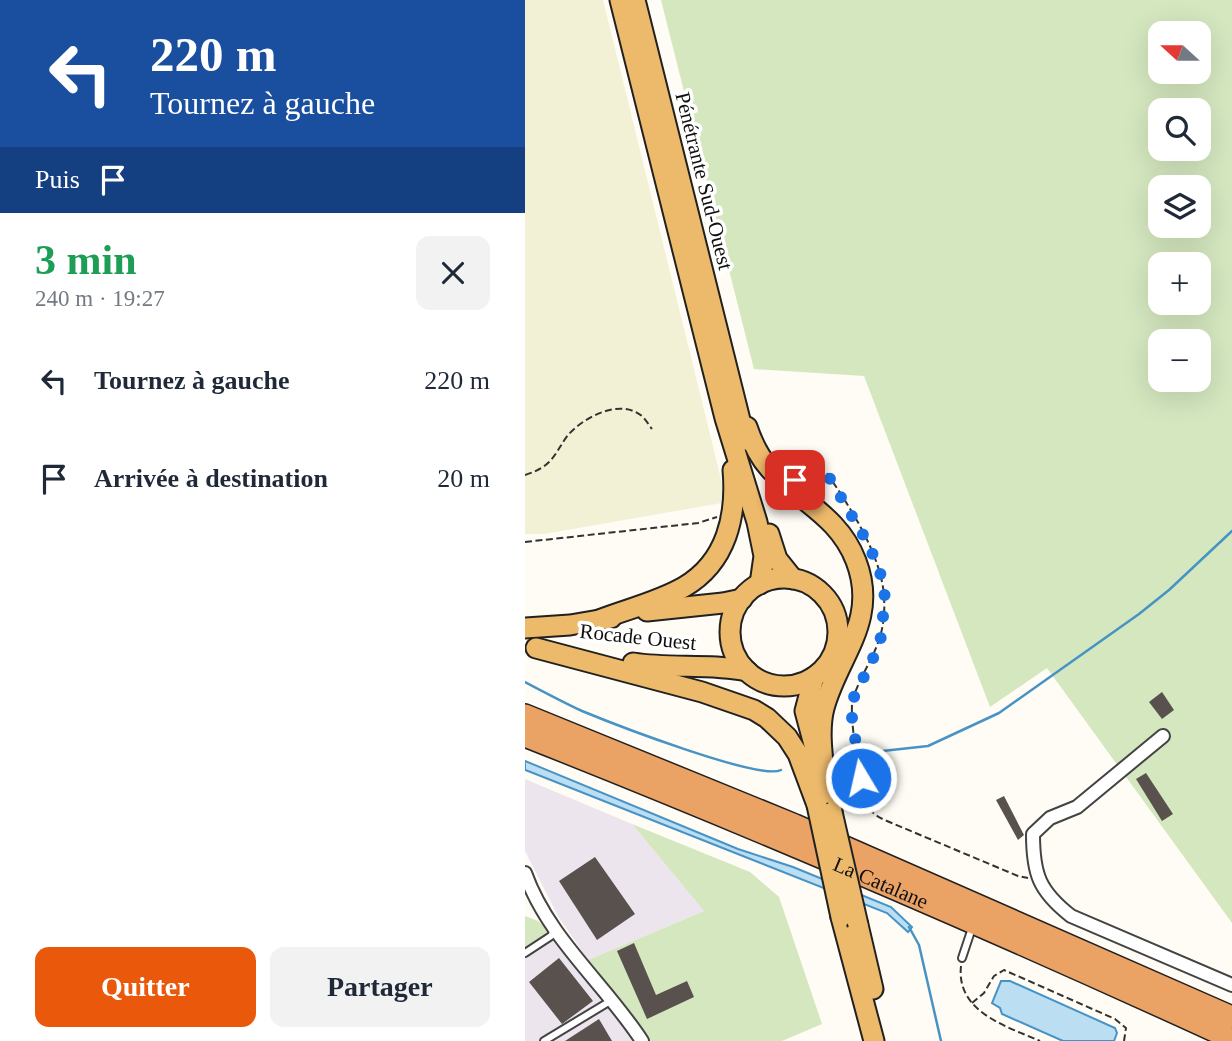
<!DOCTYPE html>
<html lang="fr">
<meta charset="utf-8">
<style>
:root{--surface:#fff;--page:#f2f2f3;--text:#1f2937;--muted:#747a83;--accent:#ea580c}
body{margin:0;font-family:"Times New Roman",serif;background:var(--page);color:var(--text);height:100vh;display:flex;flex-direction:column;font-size:26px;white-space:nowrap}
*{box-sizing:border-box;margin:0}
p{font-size:23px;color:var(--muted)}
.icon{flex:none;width:38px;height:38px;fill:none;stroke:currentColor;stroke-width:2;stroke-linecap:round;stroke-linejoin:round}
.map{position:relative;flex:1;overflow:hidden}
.side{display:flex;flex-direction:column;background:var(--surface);width:525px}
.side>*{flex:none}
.top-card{background:#1a4fa0;color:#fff;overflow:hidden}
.needle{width:46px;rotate:291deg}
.controls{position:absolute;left:623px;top:21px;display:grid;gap:14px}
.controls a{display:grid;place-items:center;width:63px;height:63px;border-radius:14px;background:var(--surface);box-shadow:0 7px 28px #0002;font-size:35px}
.pin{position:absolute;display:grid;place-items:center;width:60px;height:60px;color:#fff;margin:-30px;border-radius:14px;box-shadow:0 4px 10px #0006}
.me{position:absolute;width:77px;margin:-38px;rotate:351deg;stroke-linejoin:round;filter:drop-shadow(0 0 5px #0008)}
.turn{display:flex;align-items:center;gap:24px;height:147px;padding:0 35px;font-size:32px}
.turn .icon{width:91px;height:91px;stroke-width:2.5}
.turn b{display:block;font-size:49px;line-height:60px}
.then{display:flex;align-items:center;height:66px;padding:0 35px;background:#0003;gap:14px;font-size:26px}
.round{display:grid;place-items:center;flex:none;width:74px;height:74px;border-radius:14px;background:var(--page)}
.overview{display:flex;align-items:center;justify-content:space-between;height:119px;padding:0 35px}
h1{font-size:42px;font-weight:700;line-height:52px;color:#1e9e55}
.action{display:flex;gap:14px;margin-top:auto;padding:14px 35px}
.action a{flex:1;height:80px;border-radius:14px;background:var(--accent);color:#fff;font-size:28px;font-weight:700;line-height:80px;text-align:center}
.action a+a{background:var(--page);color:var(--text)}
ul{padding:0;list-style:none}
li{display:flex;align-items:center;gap:21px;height:98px;padding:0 35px}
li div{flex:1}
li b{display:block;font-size:26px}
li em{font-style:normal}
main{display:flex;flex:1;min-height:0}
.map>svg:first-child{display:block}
.industrial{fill:#ede5ee}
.farmland{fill:#f3f1d5}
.green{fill:#d4e7bf;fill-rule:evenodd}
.water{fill:#bbdef3;stroke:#4793c5;stroke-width:2}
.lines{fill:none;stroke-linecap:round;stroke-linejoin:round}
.stream{stroke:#4793c5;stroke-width:2.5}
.building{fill:#58514d}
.service-casing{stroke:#434343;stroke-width:10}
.minor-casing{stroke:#434343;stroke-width:16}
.trunk-casing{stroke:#212121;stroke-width:23}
.motorway-casing{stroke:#212121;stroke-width:24}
.path{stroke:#323232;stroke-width:2;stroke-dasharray:7 3.5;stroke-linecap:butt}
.service{stroke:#fff;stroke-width:6}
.minor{stroke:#fff;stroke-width:12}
.trunk{stroke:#edba6c;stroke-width:19}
.motorway{stroke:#eba265;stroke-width:21}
.trunk-bridge-casing{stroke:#212121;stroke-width:23;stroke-linecap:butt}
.trunk-bridge{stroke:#edba6c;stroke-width:19}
.route{stroke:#1a73e8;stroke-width:12;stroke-dasharray:0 21.6}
.labels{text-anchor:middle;stroke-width:7;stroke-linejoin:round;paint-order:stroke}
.street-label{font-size:21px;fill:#101010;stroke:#fff}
</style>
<main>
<section class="side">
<div class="top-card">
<div class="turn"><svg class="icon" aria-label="left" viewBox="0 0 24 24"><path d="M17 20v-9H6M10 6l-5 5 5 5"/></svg><div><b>220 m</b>Tournez à gauche</div></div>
<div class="then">Puis<svg class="icon" aria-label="arrive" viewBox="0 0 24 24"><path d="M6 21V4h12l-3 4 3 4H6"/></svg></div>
</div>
<div class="overview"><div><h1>3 min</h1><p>240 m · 19:27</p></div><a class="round"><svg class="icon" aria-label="close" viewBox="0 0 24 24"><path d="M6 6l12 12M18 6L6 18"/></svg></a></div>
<ul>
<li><svg class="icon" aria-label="left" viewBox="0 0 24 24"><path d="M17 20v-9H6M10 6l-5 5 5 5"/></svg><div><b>Tournez à gauche</b></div><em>220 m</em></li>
<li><svg class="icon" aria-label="arrive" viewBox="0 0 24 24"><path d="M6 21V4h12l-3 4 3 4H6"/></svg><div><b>Arrivée à destination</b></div><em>20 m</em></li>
</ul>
<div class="action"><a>Quitter</a><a>Partager</a></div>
</section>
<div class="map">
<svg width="707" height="1041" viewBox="0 0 707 1041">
<rect width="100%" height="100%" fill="#fefcf4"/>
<g class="industrial">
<polygon points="0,779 107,824 179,911 63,960 33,916 0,851"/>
<polygon points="32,939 112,1041 0,1041 0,958"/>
</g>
<polygon class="farmland" points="0,0 78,0 197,483 197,503 19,534 0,534"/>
<g class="green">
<path d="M136,0h571v923l-185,-255 -57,39 -126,-331 -110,-7zM635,33h39v39h-39zM635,110h39v39h-39zM635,187h39v39h-39zM635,264h39v39h-39zM635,341h39v39h-39z"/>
<polygon points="107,824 225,872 254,897 297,1024 257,1041 122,1041 63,960 179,911"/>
<polygon points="0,916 13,921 32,939 0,958"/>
</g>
<g class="water">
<polygon points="0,761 213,849 268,867 366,907 387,927 383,932 362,913 3,771 0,770"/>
<polygon points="476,981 485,981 590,1028 592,1033 589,1041 538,1041 477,1014 475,1008 467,1003"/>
</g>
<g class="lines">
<g class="stream">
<path d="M0,682c17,9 40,21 57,29 29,12 178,70 199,59"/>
<polyline points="321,755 403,746 474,713 614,614 644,590 707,531"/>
<polyline points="384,927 394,945 416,1041"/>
</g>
</g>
<g class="building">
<polygon points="637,692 649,710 637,719 624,702"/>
<polygon points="621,773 648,814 637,821 611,779"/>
<polygon points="479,796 499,835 493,840 471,800"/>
<polygon points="70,857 110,914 72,940 34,881"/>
<polygon points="109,943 131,995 162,981 169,997 122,1019 92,951"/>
<polygon points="34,958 68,1001 37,1024 4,982"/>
<polygon points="74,1019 87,1041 40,1041"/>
</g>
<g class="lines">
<defs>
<g id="service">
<polyline points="0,953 26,936 30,929"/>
<polyline points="437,958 448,925"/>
<polyline points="19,1041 87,1000"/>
</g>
<g id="minor">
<path d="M638,736l-86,71 -27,11 -17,16c0,40 6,57 38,82l161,69"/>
<path d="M0,873c23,65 80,111 117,168"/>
</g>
<g id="trunk">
<polyline points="95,0 200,418 232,522 239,556 235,584"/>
<polyline points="110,0 220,440"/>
<path d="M222,427c5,15 12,30 23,42 30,33 69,47 86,92 23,60 -18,95 -32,147 -6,23 -1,51 1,75"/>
<polyline points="244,534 252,559 268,579"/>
<circle cx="259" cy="632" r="54"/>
<polyline points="122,611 198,603 217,599"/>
<path d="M74,620c28,-11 59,-18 85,-33 43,-25 53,-72 49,-117"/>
<polyline points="0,628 45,625 86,618"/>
<polyline points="11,648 177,692 229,710 242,718 262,737 273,754 292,805"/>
<path d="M108,663c38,6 77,0 114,8"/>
<polyline points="289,677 280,711 307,812"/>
<polyline points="316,917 349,1041"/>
<polyline points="333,925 348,989"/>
</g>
<g id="motorway">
<polyline points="0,715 270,825 707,1017"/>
<path id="s1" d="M0,736c238,94 474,196 707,303"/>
</g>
</defs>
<use href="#service" class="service-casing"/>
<use href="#minor" class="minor-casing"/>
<use href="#trunk" class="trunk-casing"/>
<use href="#motorway" class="motorway-casing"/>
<g class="path">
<path d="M0,475c9,-3 17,-6 24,-13 8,-8 12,-18 19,-27 16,-18 52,-37 74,-19 4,4 7,9 10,13"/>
<path d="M274,476c10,-9 15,-10 27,-4 23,33 56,84 58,125 3,47 -17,62 -31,101 -5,16 8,96 17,111 4,6 10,9 17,12l131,55 10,2"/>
<polyline points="245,500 251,498"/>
<polyline points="0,542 173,523 192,517"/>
<path d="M436,966c-5,46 45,60 79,75"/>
<polyline points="447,1003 459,993 469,976 479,970 590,1019 601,1028 599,1041"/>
</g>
<use href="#service" class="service"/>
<use href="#minor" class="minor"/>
<use href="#trunk" class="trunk"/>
<use href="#motorway" class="motorway"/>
<defs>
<g id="trunk-bridge">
<polyline points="292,805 316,917"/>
<polyline points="307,812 333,925"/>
</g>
</defs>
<use href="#trunk-bridge" class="trunk-bridge-casing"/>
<use href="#trunk-bridge" class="trunk-bridge"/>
</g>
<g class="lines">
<path class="route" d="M270,480c11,-11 16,-15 31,-8l43,73 13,33 3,20 -5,46 -27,55 -2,12 10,67"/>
</g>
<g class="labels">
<g class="street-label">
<text transform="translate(179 181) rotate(76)" y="7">Pénétrante Sud-Ouest</text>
<text transform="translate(113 637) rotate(6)" y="7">Rocade Ouest</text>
<text dy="7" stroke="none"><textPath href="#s1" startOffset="385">La Catalane</textPath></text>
</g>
</g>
</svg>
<div class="controls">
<a><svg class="needle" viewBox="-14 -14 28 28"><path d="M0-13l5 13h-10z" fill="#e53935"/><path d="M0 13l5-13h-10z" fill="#747a83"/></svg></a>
<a><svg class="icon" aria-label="search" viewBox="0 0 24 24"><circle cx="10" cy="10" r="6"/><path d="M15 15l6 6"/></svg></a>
<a><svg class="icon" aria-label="layers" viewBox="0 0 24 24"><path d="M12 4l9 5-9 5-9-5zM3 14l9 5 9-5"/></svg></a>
<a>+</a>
<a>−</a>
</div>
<div class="pin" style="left:270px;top:480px;background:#d93025"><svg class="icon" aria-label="arrive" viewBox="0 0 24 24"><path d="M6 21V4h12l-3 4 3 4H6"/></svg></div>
<svg class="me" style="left:336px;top:778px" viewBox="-20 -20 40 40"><circle r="17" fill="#1a73e8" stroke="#fff" stroke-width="3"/><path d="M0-11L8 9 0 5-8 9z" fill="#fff"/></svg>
</div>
</main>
